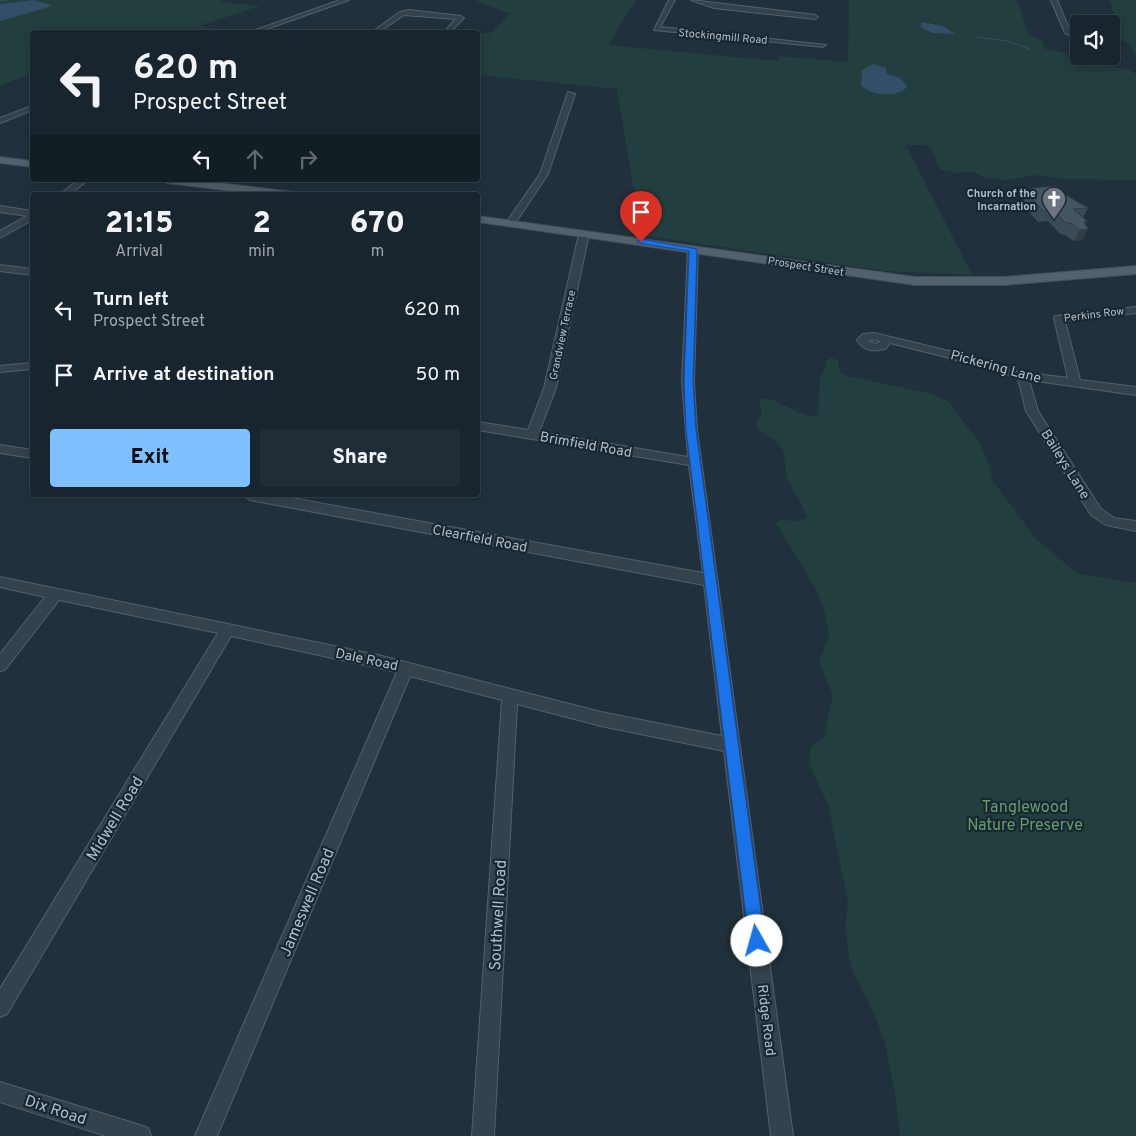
<!DOCTYPE html>
<style>
:root{--surface:#18252e;--page:#212d36;--text:#f1f3f6;--muted:#9fa5aa;--line:#36424a;--accent:#7fc1ff}
body{margin:0;font-family:Overpass,sans-serif;background:var(--page);color:var(--text);height:100vh;display:flex;flex-direction:column;font-size:19px;white-space:nowrap}
*{box-sizing:border-box;margin:0}
p{font-size:16px;color:var(--muted)}
.icon{flex:none;width:28px;height:28px;fill:none;stroke:currentColor;stroke-width:2;stroke-linecap:round;stroke-linejoin:round}
.map{position:relative;flex:1;overflow:hidden}
.panel{position:absolute;left:30px;top:192px;width:450px;height:305px;display:flex;flex-direction:column;background:var(--surface);border-radius:5px;box-shadow:0 2px 12px #0003,0 0 0 1px var(--line)}
.panel>*{flex:none}
.guide{position:absolute;left:30px;top:30px;width:450px;height:152px;border-radius:5px;box-shadow:0 2px 12px #0003,0 0 0 1px var(--line);background:#18252e;color:var(--text);overflow:hidden}
.controls{position:absolute;left:1070px;top:15px;display:grid;gap:10px}
.controls a{display:grid;place-items:center;width:50px;height:50px;border-radius:5px;background:var(--surface);box-shadow:0 2px 12px #0003,0 0 0 1px var(--line);font-size:25px}
.pin{position:absolute;display:grid;place-items:center;width:42px;height:42px;color:#fff;margin:-51px -21px;border-radius:50% 50% 50% 0;rotate:-45deg;box-shadow:0 0 5px #0007}
.pin .icon{rotate:45deg}
.me{position:absolute;width:55px;margin:-28px;rotate:353deg;stroke-linejoin:round;filter:drop-shadow(0 0 4px #0008)}
.turn{display:flex;align-items:center;gap:18px;height:105px;padding:0 20px;font-size:22px}
.turn .icon{width:65px;height:65px;stroke-width:2.5}
.turn b{display:block;font-size:35px;line-height:42px}
.lanes{display:flex;align-items:center;height:48px;padding:0 20px;background:#0003;justify-content:center;gap:25px;direction:ltr}
.lanes .off{opacity:.35}
.eta{display:flex;justify-content:space-evenly;align-items:center;height:85px;text-align:center}
.eta b{font-size:30px;font-weight:800;line-height:35px}
.button{display:flex;gap:10px;margin-top:auto;padding:10px 20px}
.button a{flex:1;height:58px;border-radius:5px;background:var(--accent);color:#111;font-size:20px;font-weight:800;line-height:58px;text-align:center}
.button a+a{background:var(--page);color:var(--text)}
ul{padding:0;list-style:none}
li{display:flex;align-items:center;gap:15px;height:65px;padding:0 20px}
li div{flex:1}
li b{display:block;font-size:19px}
li em{font-style:normal}
.map>svg:first-child{display:block}
.green{fill:#223e3e}
.water{fill:#324f67}
.lines{fill:none;stroke-linecap:round;stroke-linejoin:round}
.stream{stroke:#324f67;stroke-width:1}
.minor-casing{stroke:#52606b;stroke-width:2}
.major-casing{stroke:#404e59;stroke-width:2}
.minor{fill:#34424d;fill-rule:evenodd}
.major{fill:#52616e;fill-rule:evenodd}
.wall{fill:#3a4a56}
.shaded-wall{fill:#303c46}
.building{fill:#445664;stroke:#303c46}
.route{fill:#1a73e8;stroke:#114b97}
.labels{text-anchor:middle;stroke-width:4.5;stroke-linejoin:round;paint-order:stroke}
.far-street-label{font-size:11px;fill:#afbdc9;stroke:#192732}
.far-poi-label{font-size:11px;font-weight:bold;fill:#afbdc9;stroke:#192732;text-anchor:end}
.street-label{font-size:14px;fill:#afbdc9;stroke:#192732}
.near-park-label{font-size:16px;fill:#649d69;stroke:#192732}
.near-street-label{font-size:16px;fill:#afbdc9;stroke:#192732}
</style>
<div class="map">
<svg width="1136" height="1136" viewBox="0 0 1136 1136">
<rect width="100%" height="100%" fill="#20313d"/>
<g class="green">
<path d="M0,0h222l-3,2 42,4 -60,19 27,7c-16,0 -32,-4 -47,0h-149v42l-32,11z"/>
<polygon points="478,0 636,0 608,45 778,61 779,56 848,62 849,0 1017,0 1028,33 1042,41 1045,49 1076,55 1076,59 1081,62 1130,70 1136,74 1136,180 1063,179 1034,175 1009,180 987,178 972,172 955,173 939,169 932,149 927,145 906,145 972,275 885,271 641,235 617,89 478,75 478,37 482,33 491,33 510,13 476,2"/>
<polygon points="1109,0 1136,0 1136,55 1128,43 1111,35 1120,29"/>
<path d="M831,357l7,4 2,11 6,4 87,18 16,8 30,40 11,25 2,13 45,60 41,34 58,9v553h-236l-5,-42 -10,-51 -10,-27 -22,-44 -4,-15 -4,-29 3,-26 -20,-97 -19,-42 2,-16 15,-11 1,-17 6,-23 -14,-35 10,-24 -4,-25 -10,-25 -39,-64 4,-3 22,1 5,-5 -20,-39 -4,-26 -4,-7 -22,-15 -1,-5 6,-10 -3,-13c12,-11 40,19 59,15l2,-38 6,-11v-6z"/>
</g>
<g class="water">
<polygon points="34,0 51,5 46,8 0,21 0,4"/>
<polygon points="922,22 943,26 955,34 933,33 920,27"/>
<path d="M873,64l13,4 1,6 13,4 7,8 -2,3c-13,9 -32,6 -44,-3l1,-16z"/>
</g>
<g class="lines">
<g class="stream">
<polyline points="0,1 8,0"/>
<polyline points="977,37 1007,41 1030,49"/>
</g>
<defs>
<g id="minor">
<polygon points="340,0 349,0 258,32 250,32"/>
<polygon points="669,0 675,0 660,27 826,45 823,47 654,30"/>
<polygon points="691,0 815,15 818,17 815,19 714,8"/>
<polygon points="1051,0 1057,0 1070,31 1079,35 1079,40 1065,33"/>
<polygon points="409,10 461,16 464,18 450,32 444,32 456,19 404,15 379,32 372,32 400,12"/>
<polygon points="568,92 575,94 548,174 514,225 508,225 506,223 540,174"/>
<polygon points="32,106 32,110 0,123 0,118"/>
<polygon points="78,180 88,180 69,195 59,195"/>
<polygon points="0,206 32,211 32,220 0,238 0,231 27,216 0,212"/>
<polygon points="584,231 589,234 556,388 539,432 688,457 682,382 688,249 693,246 698,249 694,382 697,430 793,1136 771,1136 724,751 601,726 517,704 494,1136 472,1136 502,700 410,676 217,1136 195,1136 397,672 231,636 7,1014 0,1017 0,989 218,633 59,600 5,670 0,671 0,654 45,597 0,587 0,577 378,655 601,712 722,736 704,585 250,500 244,495 275,495 703,573 689,465 478,430 478,422 528,430 544,388 579,234"/>
<polygon points="0,265 32,269 32,275 0,271"/>
<path d="M1136,307v6l-71,8 15,59 56,7v8l-107,-15 9,31 63,98 13,9 22,3v10l-30,-6 -15,-10 -65,-104 -8,-33 -72,-21 -56,-14 -5,6c-12,3 -21,2 -28,-9l6,-6 11,-1 79,19 60,19 55,7 -14,-60 1,-2zM870,339l10,2 -3,3 -9,-3z"/>
<polygon points="32,363 32,369 0,372 0,366"/>
<polygon points="0,445 32,450 32,458 0,453"/>
<polygon points="0,1082 140,1125 148,1128 151,1136 106,1136 0,1102"/>
</g>
<g id="major">
<polygon points="0,157 32,161 32,167 0,163"/>
<polygon points="162,180 194,180 293,192 299,195 265,195 167,183"/>
<polygon points="478,216 915,277 1004,277 1136,266 1136,274 1004,285 915,285 478,222"/>
</g>
</defs>
<use href="#minor" class="minor-casing"/>
<use href="#major" class="major-casing"/>
<use href="#minor" class="minor"/>
<use href="#major" class="major"/>
</g>
<polygon class="wall" points="1032,188 1064,194 1088,208 1083,218 1087,221 1085,224 1088,229 1082,240 1074,241 1065,235 1060,234 1048,221 1038,222 1028,211 1029,207 1023,201 1028,190 1031,190"/>
<polygon class="shaded-wall" points="1087,221 1082,230 1088,229 1082,240 1074,241 1084,222"/>
<polygon class="building" points="1056,186 1064,194 1088,208 1073,209 1087,221 1084,222 1088,229 1079,230 1071,223 1066,223 1053,210 1043,211 1033,199 1037,199 1028,190 1034,190 1032,188"/>
<polygon class="route" points="641,239 697,249 693,382 696,430 765,941 762,946 757,949 751,946 749,941 686,430 684,382 689,251 638,243 637,242"/>
<defs>
<symbol id="church-pin" viewBox="-11 -11 22 30"><path d="M0 17L-7.5 6A9.5 9.5 0 1 1 7.5 6Z" fill="#6b7280" stroke="#192732"/><path d="M-1.2-6h2.4v3.5h3.3v2.4h-3.3V6h-2.4V-.1h-3.3v-2.4h3.3Z" fill="#fff"/></symbol>
</defs>
<g fill-rule="evenodd">
<use href="#church-pin" x="1040" y="185" width="28" height="38"/>
</g>
<g class="labels">
<g class="far-street-label">
<text transform="translate(723 36) rotate(5)" y="4">Stockingmill Road</text>
<text transform="translate(806 266) rotate(9)" y="4">Prospect Street</text>
<text transform="translate(1094 314) rotate(-7)" y="4">Perkins Row</text>
<text transform="translate(562 335) rotate(-78)" y="4">Grandview Terrace</text>
</g>
<g class="far-poi-label">
<text x="1036" y="197">Church of the<tspan x="1036" dy="13">Incarnation</tspan></text>
</g>
<g class="street-label">
<text transform="translate(996 366) rotate(15)" y="5">Pickering Lane</text>
<text transform="translate(586 444) rotate(10)" y="5">Brimfield Road</text>
<text transform="translate(1066 464) rotate(58)" y="5">Baileys Lane</text>
<text transform="translate(480 538) rotate(11)" y="5">Clearfield Road</text>
<text transform="translate(367 659) rotate(12)" y="5">Dale Road</text>
<text transform="translate(767 1020) rotate(83)" y="5">Ridge Road</text>
</g>
<g class="near-park-label">
<text x="1025" y="812">Tanglewood<tspan x="1025" dy="18">Nature Preserve</tspan></text>
</g>
<g class="near-street-label">
<text transform="translate(114 818) rotate(-59)" y="6">Midwell Road</text>
<text transform="translate(306 902) rotate(-67)" y="6">Jameswell Road</text>
<text transform="translate(497 915) rotate(-87)" y="6">Southwell Road</text>
<text transform="translate(56 1109) rotate(18)" y="6">Dix Road</text>
</g>
</g>
</svg>
<div class="controls">
<a><svg class="icon" aria-label="sound" viewBox="0 0 24 24"><path d="M4 9h4l5-4v14l-5-4H4zM17 9q2 3 0 6"/></svg></a>
</div>
<div class="pin" style="left:641px;top:242px;background:#d93025"><svg class="icon" aria-label="arrive" viewBox="0 0 24 24"><path d="M6 21V4h12l-3 4 3 4H6"/></svg></div>
<svg class="me" style="left:757px;top:941px" viewBox="-20 -20 40 40"><circle r="19" fill="#fff"/><path d="M0-13L10 11 0 6-10 11z" fill="#1a73e8"/></svg>
<div class="guide">
<div class="turn"><svg class="icon" aria-label="left" viewBox="0 0 24 24"><path d="M17 20v-9H6M10 6l-5 5 5 5"/></svg><div><b>620 m</b>Prospect Street</div></div>
<div class="lanes"><svg class="icon" aria-label="left" viewBox="0 0 24 24"><path d="M17 20v-9H6M10 6l-5 5 5 5"/></svg><svg class="icon off" aria-label="ahead" viewBox="0 0 24 24"><path d="M12 20V5M6 11l6-6 6 6"/></svg><svg class="icon off" aria-label="right" viewBox="0 0 24 24"><path d="M7 20v-9h11M14 6l5 5-5 5"/></svg></div>
</div>
<section class="panel">
<div class="eta">
<div><b>21:15</b><p>Arrival</p></div>
<div><b>2</b><p>min</p></div>
<div><b>670</b><p>m</p></div>
</div>
<ul>
<li><svg class="icon" aria-label="left" viewBox="0 0 24 24"><path d="M17 20v-9H6M10 6l-5 5 5 5"/></svg><div><b>Turn left</b><p>Prospect Street</p></div><em>620 m</em></li>
<li><svg class="icon" aria-label="arrive" viewBox="0 0 24 24"><path d="M6 21V4h12l-3 4 3 4H6"/></svg><div><b>Arrive at destination</b></div><em>50 m</em></li>
</ul>
<div class="button"><a>Exit</a><a>Share</a></div>
</section>
</div>
